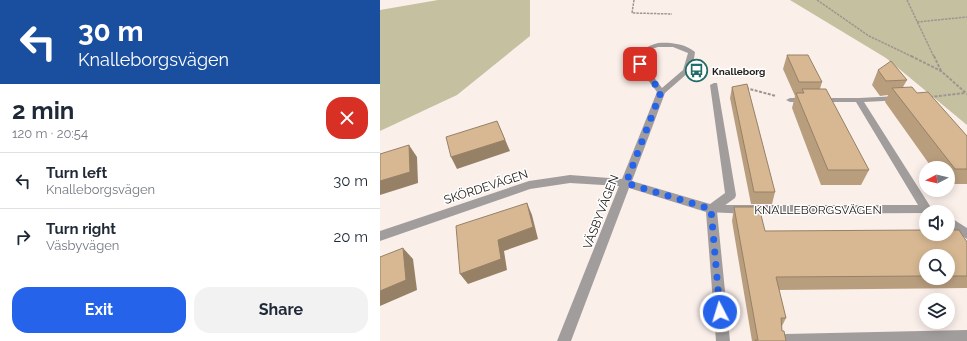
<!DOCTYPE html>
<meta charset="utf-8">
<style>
:root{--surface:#fff;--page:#f2f2f3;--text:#1f2937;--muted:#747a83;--line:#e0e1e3;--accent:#2563eb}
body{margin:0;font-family:Raleway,sans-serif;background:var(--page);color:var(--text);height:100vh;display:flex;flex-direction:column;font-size:15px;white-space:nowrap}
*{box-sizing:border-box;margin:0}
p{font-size:13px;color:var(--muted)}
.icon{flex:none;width:22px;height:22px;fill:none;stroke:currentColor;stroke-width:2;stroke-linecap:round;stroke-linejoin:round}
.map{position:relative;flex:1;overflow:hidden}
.side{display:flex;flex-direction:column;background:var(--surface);width:380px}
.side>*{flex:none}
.hud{background:#1a4fa0;color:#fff;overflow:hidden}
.needle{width:26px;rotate:263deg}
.controls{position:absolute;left:539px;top:161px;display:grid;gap:8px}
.controls a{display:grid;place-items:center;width:36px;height:36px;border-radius:50%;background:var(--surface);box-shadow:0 2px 10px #0003;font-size:20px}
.pin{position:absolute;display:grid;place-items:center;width:34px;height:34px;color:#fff;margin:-17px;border-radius:8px;box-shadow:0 2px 6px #0006}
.me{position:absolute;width:44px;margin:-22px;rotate:355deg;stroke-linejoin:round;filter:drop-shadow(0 0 3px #0008)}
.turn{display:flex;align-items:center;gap:14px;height:84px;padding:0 12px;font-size:18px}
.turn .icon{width:52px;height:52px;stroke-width:2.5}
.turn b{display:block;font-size:28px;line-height:34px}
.round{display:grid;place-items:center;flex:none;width:42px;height:42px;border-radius:16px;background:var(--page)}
.head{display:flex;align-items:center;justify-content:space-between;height:68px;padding:0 12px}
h1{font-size:24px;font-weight:700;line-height:30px}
.cta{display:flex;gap:8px;margin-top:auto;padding:8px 12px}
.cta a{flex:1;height:46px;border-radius:16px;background:var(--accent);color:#fff;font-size:16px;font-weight:700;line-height:46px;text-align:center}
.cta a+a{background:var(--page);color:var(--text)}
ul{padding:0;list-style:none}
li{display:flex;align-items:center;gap:12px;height:56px;padding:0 12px;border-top:1px solid var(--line)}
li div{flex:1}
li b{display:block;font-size:15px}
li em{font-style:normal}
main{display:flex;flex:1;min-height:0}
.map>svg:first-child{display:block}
.green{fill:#c5c0a0}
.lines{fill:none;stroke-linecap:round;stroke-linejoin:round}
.path-far1{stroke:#9e9592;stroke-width:1.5;stroke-dasharray:2.5 1;stroke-linecap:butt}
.path{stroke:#9e9592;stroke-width:2;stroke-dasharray:3 1.5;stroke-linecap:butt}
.lane{fill:#a29d9d;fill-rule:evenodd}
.street{fill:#a29d9d;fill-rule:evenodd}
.wall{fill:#b99e7e;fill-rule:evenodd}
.shaded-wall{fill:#968167}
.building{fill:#d7b893;stroke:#968167}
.route{stroke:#2563eb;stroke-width:7;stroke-dasharray:0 12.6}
.labels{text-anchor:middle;stroke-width:3;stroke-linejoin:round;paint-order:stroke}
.far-poi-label{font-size:10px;font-weight:bold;fill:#25201e;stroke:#fff;text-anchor:start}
.street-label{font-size:12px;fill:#25201e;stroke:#fff}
</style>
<main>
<section class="side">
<div class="hud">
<div class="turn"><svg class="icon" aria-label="left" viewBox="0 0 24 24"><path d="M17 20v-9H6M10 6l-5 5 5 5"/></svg><div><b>30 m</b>Knalleborgsvägen</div></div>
</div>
<div class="head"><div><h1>2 min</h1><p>120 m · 20:54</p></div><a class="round" style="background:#d93025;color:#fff"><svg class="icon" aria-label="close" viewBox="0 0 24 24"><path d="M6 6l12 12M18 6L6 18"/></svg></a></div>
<ul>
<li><svg class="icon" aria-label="left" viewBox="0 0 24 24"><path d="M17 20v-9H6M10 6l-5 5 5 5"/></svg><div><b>Turn left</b><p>Knalleborgsvägen</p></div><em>30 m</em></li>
<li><svg class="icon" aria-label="right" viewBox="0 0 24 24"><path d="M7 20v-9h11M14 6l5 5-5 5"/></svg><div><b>Turn right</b><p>Väsbyvägen</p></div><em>20 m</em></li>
</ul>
<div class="cta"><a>Exit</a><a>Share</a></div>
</section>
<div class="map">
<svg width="587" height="341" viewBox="0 0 587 341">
<rect width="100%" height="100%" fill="#fbefea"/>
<g class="green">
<polygon points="58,0 150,0 150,36 77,95 0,131 0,10"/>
<polygon points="410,0 587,0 587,125 506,58"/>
</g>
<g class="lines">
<g class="path-far1">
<polyline points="254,0 252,13 292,14"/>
<polyline points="437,0 489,36 533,57"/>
<polyline points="527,0 554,57"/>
<polyline points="537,22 587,17"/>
</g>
<g class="path">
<polyline points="531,56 561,71 587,94"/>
<polyline points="554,56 561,71"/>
<polyline points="366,88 396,96"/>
<polyline points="550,97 585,93"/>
</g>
<g class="lane">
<polygon points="519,96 523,98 522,100 484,102 550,206 552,209 550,212 546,212 546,213 369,214 327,212 325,209 327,206 331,205 538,205 476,102 410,102 406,100 410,98 479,98"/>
<polygon points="568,216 587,228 587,239 568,227"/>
<polygon points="587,330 587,341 398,341 400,336 405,334"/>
</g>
<path class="street" d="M278,43c12,-1 28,1 37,9l-2,14 -4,6 -24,21 -33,88 78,23 15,-11 -15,-108 4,-2h3l19,112 -1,3 -18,13 13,130h-14l-10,-129 -77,-24 -58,153h-14l62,-155 -49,-3 -40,6 -150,52v-10l149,-50 41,-6 52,4 35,-87 -21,-28c1,-13 11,-18 22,-21zM278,47h15l15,6 -5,17 -21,18 -18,-24c0,-10 5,-15 14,-17z"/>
</g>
<g class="wall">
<polygon points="407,55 442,82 440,89 489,170 481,185 441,185 412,108 415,96 403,69"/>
<polygon points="498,70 527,80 523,87 537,93 587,136 587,184 568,184 568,168 552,168 505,102 508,95 500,96 492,85"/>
<polygon points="352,87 395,192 392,204 371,204 350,98"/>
<path d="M354,207l31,24 202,11v46l-188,2 7,28 -4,8v5l4,10h-34l-20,-120zM546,256h22v22h-22z"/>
</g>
<g class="shaded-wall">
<polygon points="117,121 130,151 77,169 71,157"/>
<polygon points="29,145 37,157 38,183 0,195 0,181"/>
<polygon points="147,203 152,215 158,239 124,251 127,270 88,284 80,274 118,240"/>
<polygon points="23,248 33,259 37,290 0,306 0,291"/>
</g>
<g class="building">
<polygon points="407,55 428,55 442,82 419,82"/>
<polygon points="511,61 527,80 506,81 498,70"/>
<polygon points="367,84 395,192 374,192 352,87"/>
<polygon points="532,87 537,93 548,92 587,136 587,169 575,169 512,88"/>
<polygon points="422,89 446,89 489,170 448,170 416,93 424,93"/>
<polygon points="117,121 125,140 71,157 66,137"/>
<polygon points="29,145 30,172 0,181 0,154"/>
<polygon points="147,203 153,227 118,240 121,259 80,274 76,226"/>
<polygon points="354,207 379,207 385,231 546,230 546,234 568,234 568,230 579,230 587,242 587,276 568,276 568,256 546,256 546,276 396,277 406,318 401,318 402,331 404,331 406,341 375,341 375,340 378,340"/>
<polygon points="23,248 26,280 0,291 0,257"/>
</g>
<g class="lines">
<polyline class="route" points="260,64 281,92 246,183 331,209 340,312"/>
</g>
<defs>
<symbol id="bus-ring" viewBox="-11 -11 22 22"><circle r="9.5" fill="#fff" stroke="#226c67" stroke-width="1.5"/><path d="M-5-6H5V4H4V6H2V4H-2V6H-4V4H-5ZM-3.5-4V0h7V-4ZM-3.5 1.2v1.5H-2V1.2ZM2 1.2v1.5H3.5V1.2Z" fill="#226c67"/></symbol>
</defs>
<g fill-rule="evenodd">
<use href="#bus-ring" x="304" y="58" width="25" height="25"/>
</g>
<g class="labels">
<g class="far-poi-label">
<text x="332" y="75">Knalleborg</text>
</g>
<g class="street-label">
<text transform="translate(106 187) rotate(-18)" y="4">SKÖRDEVÄGEN</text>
<text x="438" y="214">KNALLEBORGSVÄGEN</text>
<text transform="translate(221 212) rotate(-69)" y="4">VÄSBYVÄGEN</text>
</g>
</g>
</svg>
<div class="controls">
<a><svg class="needle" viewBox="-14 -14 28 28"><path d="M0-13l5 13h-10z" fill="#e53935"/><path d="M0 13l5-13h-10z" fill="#747a83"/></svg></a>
<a><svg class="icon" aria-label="sound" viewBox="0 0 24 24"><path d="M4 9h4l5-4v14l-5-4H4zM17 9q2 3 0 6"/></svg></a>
<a><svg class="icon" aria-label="search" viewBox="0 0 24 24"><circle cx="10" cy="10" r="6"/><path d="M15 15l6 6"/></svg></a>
<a><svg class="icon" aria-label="layers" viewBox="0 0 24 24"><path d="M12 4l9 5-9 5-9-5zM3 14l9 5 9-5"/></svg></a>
</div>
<div class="pin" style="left:260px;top:64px;background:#d93025"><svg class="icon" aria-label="arrive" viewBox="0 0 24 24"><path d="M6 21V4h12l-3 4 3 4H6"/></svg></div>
<svg class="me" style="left:340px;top:312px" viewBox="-20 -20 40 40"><circle r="17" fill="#2563eb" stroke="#fff" stroke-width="3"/><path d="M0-11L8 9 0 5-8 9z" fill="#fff"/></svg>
</div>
</main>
